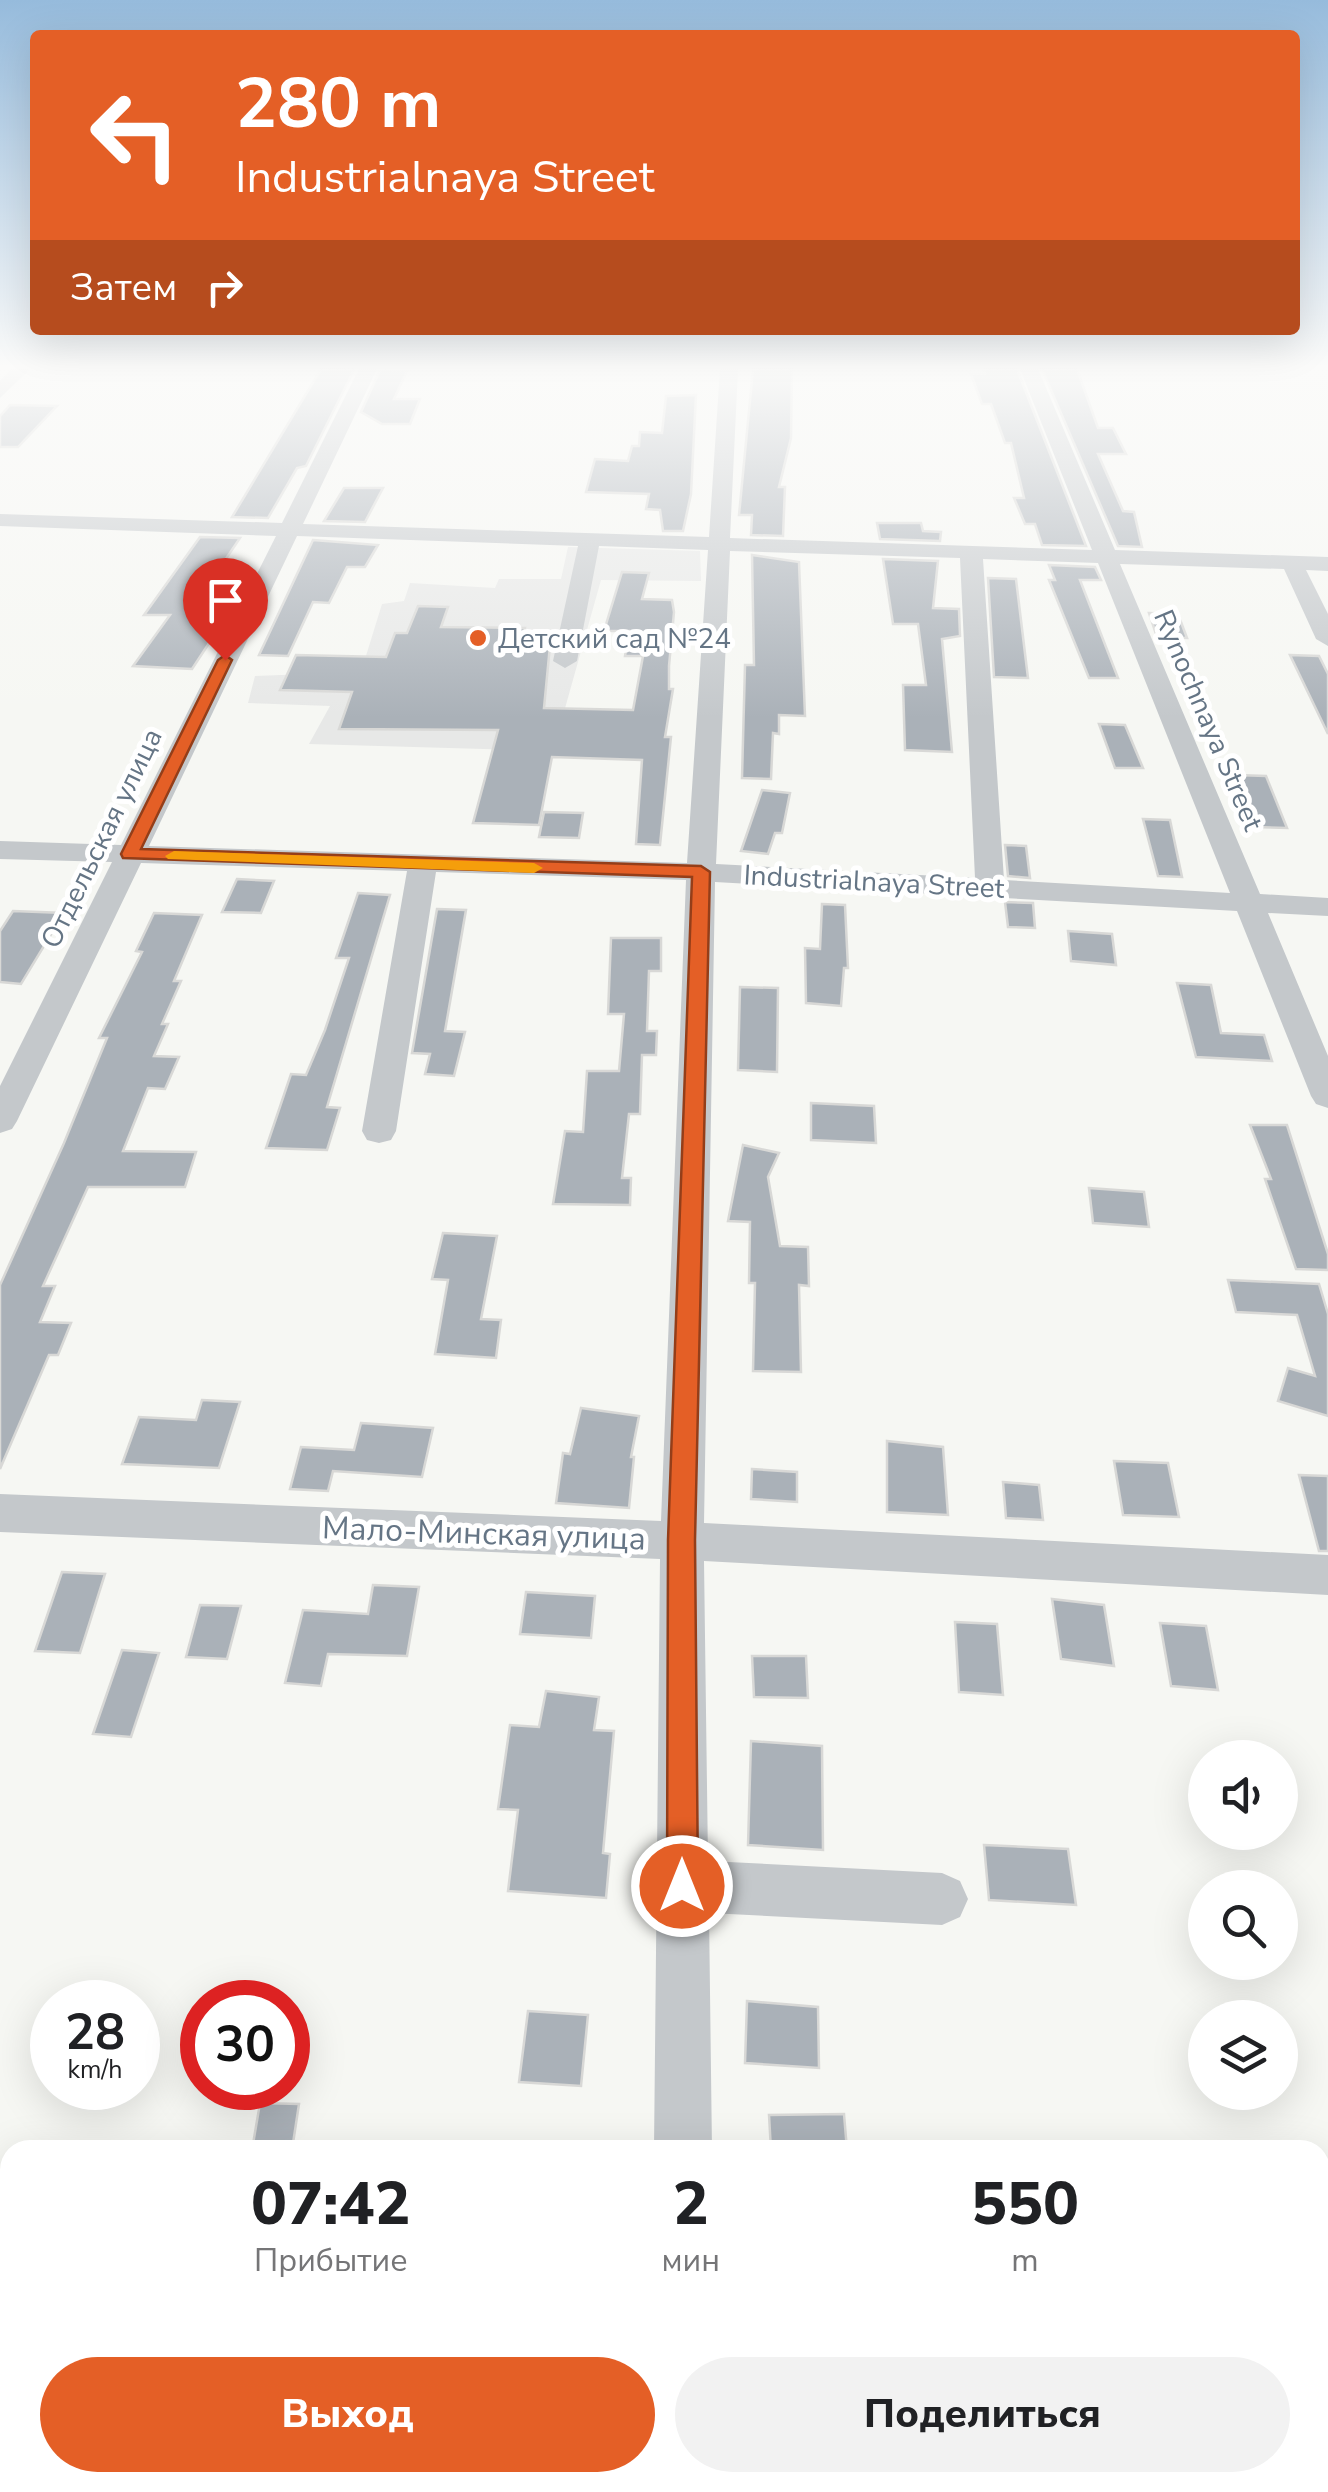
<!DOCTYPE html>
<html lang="ru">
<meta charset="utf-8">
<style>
:root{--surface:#fff;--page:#f2f2f2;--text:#202124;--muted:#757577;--accent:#e45f26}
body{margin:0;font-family:"Nunito Sans",sans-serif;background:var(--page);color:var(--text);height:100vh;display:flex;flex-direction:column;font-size:38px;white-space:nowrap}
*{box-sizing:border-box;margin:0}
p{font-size:32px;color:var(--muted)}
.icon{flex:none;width:55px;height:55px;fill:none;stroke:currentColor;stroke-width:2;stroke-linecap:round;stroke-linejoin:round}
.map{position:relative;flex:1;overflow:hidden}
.sheet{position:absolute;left:0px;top:2140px;width:1330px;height:352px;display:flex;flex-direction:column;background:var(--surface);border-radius:30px 30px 0 0;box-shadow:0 10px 40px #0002}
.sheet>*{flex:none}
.guide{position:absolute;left:30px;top:30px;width:1270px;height:305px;border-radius:10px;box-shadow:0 10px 40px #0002;background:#e45f26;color:#fff;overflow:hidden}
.fabs{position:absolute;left:1188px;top:1740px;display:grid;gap:20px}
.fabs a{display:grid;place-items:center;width:110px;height:110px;border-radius:50%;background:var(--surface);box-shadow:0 10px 40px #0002;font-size:50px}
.speed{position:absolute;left:30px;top:1980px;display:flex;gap:20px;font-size:50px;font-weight:700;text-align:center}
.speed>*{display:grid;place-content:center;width:130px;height:130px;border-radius:50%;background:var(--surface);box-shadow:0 10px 40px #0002;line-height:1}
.speed small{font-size:25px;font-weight:400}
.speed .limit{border:15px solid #d22;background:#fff;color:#111}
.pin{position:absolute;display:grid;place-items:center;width:85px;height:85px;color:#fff;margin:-102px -42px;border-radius:50% 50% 50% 0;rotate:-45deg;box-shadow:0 0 10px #0007}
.pin .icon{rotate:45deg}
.me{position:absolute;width:110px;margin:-55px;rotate:0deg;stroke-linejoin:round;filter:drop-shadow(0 0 8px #0008)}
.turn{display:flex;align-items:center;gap:35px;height:210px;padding:0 40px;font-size:45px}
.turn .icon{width:130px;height:130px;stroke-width:2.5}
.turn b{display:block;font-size:70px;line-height:85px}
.then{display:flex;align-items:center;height:95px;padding:0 40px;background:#0003;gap:20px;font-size:38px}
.eta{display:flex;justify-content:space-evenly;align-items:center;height:170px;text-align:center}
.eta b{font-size:60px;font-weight:800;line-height:70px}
.button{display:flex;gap:20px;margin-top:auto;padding:20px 40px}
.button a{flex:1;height:115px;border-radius:60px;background:var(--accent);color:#fff;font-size:40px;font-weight:800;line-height:115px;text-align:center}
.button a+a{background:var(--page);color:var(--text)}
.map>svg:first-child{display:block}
.built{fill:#e7e8e7}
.building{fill:#aab1b8;stroke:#d8d8d6;stroke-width:2.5}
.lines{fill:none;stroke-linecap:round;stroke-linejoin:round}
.minor{fill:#c4c8cb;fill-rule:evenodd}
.route{fill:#e45f26;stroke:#943e19;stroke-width:2.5}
.slow{fill:#f59e0b}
.poi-dot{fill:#e45f26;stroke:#fff;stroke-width:4}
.labels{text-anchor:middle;stroke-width:10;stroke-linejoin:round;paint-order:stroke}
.far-poi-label{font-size:28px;fill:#657585;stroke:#fff;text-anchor:start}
.far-street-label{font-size:28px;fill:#657585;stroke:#fff}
.street-label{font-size:32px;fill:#657585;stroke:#fff}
</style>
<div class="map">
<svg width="1328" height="2492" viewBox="0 0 1328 2492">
<rect width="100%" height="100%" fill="#f6f7f3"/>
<polygon class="built" points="568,547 700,551 701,581 601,580 553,751 309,744 330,706 248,703 255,676 361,672 382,604 404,601 410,583 495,588 499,579 561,579"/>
<g class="building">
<polygon points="321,369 354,370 306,466 297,468 268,518 232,517"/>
<polygon points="753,369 792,369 791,438 779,487 785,487 783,536 751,535 752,515 739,515"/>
<polygon points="984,369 1017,369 1086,546 1042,545 1035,524 1025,524 1014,498 1024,498 1011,443 1005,443 991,404 982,404 971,374 985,374"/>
<polygon points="1042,369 1077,369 1098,428 1113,428 1126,454 1098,454 1123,511 1134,512 1142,547 1118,546"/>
<polygon points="380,370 407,371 394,399 420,399 410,424 382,424 361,412"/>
<polygon points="696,395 691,494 683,531 663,531 660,510 646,509 649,494 586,492 595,459 628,461 632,446 639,446 640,432 662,433 666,396"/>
<polygon points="10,405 57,406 18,447 0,447 0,416"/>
<polygon points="344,488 383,488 365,522 324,521"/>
<polygon points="877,523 921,523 923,531 941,532 940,541 880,539"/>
<polygon points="200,537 240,538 219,569 242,570 208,621 223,622 192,669 133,666 170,615 144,615"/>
<polygon points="313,540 378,545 365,567 347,567 329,603 313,602 288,656 259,655"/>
<polygon points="752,555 799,562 805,716 779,715 779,734 773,733 771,779 742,778 745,665 754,665"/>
<polygon points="883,559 938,561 933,608 959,609 960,636 942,639 952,752 905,750 903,685 926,685 918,624 893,624"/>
<polygon points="1049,565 1095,567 1101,580 1080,580 1118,678 1089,678 1049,580 1055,580"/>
<polygon points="622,572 649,573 642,599 672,600 674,612 669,666 669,689 673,689 665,737 671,737 660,845 636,844 642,760 552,757 539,825 473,823 498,730 339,729 352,692 280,690 296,655 386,657 395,633 407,633 418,606 448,607 441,627 525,628 524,634 551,635 544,708 633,710 643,656 625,656 629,631 604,631"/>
<polygon points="988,578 1016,579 1028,678 994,677"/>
<polygon points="1149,613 1178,614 1187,638 1157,637"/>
<polygon points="1290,655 1319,656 1328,674 1328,734"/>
<polygon points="1099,724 1125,725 1143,768 1115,768"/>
<polygon points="1235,775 1266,776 1287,828 1255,827"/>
<polygon points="762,790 790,793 782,833 775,833 768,854 741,851"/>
<polygon points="544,812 583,813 579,838 539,837"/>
<polygon points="1143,819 1170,820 1182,877 1158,876"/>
<polygon points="1005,845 1026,846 1030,878 1008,876"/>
<polygon points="237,879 274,881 261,913 222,912"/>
<polygon points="358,893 390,895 327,1107 340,1108 327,1150 266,1148 291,1074 306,1075 325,1030 349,958 336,958"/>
<polygon points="1005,902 1033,903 1035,928 1008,927"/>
<polygon points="822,904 845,905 848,968 844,968 841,1006 806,1003 805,948 820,949"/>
<polygon points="437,909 466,910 445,1031 465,1032 454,1076 425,1074 430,1054 412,1053"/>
<polygon points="13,911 64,913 21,984 0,982 0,931"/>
<polygon points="154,913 202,915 174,981 181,981 162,1024 168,1024 154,1056 179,1057 165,1089 148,1088 123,1151 196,1152 185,1187 88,1187 43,1286 55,1286 40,1322 71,1323 58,1355 49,1355 0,1469 0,1285 64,1143 107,1038 99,1038 142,952 136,951"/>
<polygon points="1068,931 1112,934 1116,965 1071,961"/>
<polygon points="611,938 661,938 661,971 649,971 647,1031 657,1031 656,1055 642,1055 640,1114 629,1114 622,1178 631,1178 630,1205 553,1204 565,1131 583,1132 587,1071 619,1071 624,1014 608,1014"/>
<polygon points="1177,983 1211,985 1221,1033 1264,1035 1272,1061 1196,1057"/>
<polygon points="740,987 778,988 777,1072 738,1070"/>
<polygon points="811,1103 874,1106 876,1143 811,1140"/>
<polygon points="1250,1125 1287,1125 1328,1254 1328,1270 1296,1269 1265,1179 1271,1179"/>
<polygon points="743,1145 779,1153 768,1177 780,1246 808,1247 809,1286 799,1285 801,1372 753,1371 755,1283 749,1283 750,1222 728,1221"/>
<polygon points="1089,1188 1144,1192 1149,1227 1093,1223"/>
<polygon points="443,1233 497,1236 481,1319 501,1320 496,1358 435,1354 448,1280 432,1279"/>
<polygon points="1228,1280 1319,1284 1328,1314 1328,1416 1278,1401 1288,1368 1315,1376 1297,1315 1236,1312"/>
<polygon points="202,1400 240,1402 219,1468 122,1464 139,1417 196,1420"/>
<polygon points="581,1408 639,1416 631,1457 634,1457 629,1508 556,1503 563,1453 570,1454"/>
<polygon points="361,1423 433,1428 422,1477 333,1471 328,1491 290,1489 301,1447 354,1450"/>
<polygon points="887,1441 943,1447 948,1515 887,1512"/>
<polygon points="1114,1461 1168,1463 1179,1517 1123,1515"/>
<polygon points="752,1469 797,1472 797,1502 751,1499"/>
<polygon points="1299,1475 1328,1476 1328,1551 1319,1551"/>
<polygon points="1003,1482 1039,1485 1043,1520 1006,1518"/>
<polygon points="62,1572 105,1574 80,1653 35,1651"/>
<polygon points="373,1585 419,1587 407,1656 328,1654 321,1686 285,1683 303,1610 368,1614"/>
<polygon points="526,1592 595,1596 591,1638 520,1634"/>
<polygon points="1052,1599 1104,1605 1114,1666 1061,1659"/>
<polygon points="200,1605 241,1606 227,1659 186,1657"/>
<polygon points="955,1622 997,1624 1003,1695 959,1692"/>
<polygon points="1160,1623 1206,1626 1218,1690 1171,1686"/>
<polygon points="122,1650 159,1653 131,1737 93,1734"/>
<polygon points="752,1656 806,1656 808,1698 754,1697"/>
<polygon points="546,1691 599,1697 594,1730 614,1731 603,1853 610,1854 606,1898 508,1891 518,1810 498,1809 510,1725 539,1727"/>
<polygon points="751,1741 822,1746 823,1850 748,1845"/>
<polygon points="984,1845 1068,1849 1076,1905 989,1900"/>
<polygon points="747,2001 818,2007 819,2068 745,2063"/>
<polygon points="528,2011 588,2015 581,2086 519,2082"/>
<polygon points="260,2103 299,2104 292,2150 252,2150"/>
<polygon points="844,2114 847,2150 771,2150 769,2115"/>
</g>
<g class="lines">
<g class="minor">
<polygon points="11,369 30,369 0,398 0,381"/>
<path d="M359,369h18l-74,155 406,13 11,-168h18l-8,169 362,12 -72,-181h18l77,181 213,7v14l-22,-1 22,44v32l-12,-7 -32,-70 -164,-5 140,330 68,4v18l-60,-3 60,143v52l-12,-4 -5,-8 -74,-185 -522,-29 -11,641 624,32v40l-624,-34 4,300 234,12 18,8 8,18 -8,18 -18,8 -233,-12 3,237h-58l6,-591 -660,-27v-38l661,27 25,-641 -250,-8 -40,259 -5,9 -12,3 -12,-3 -5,-9 45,-260 -266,-8 -124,258 -5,8 -12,4v-47l112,-224 -112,-3v-18l121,4 155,-309 -276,-10v-12l282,9zM297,536l281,10 -25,115 12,7 12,-7 22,-115 109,4 -21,313 -538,-17zM730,551l230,7 15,320 -259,-14zM983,559l115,4 132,330 -226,-13z"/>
<rect x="0" y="2357" width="10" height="64"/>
<polygon points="1320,2382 1328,2383 1328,2447 1320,2446"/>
<rect x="649" y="2482" width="66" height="10"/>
</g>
</g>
<linearGradient id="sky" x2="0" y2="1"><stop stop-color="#96bbdc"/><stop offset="0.51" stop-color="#fbfbfa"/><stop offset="1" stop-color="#fbfbfa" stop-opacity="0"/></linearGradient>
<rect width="1328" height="718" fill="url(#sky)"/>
<polygon class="route" points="225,655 232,660 141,849 701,866 710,872 695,1540 698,1886 693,1897 682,1902 671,1897 667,1886 668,1540 692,877 123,858 121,854 218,660"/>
<polygon class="slow" points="174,851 534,863 543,868 534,873 168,859 165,856"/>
<circle class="poi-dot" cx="478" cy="638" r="10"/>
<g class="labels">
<g class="far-poi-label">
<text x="498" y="648">Детский сад №24</text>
</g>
<g class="far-street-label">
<text transform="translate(1209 720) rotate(67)" y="10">Rynochnaya Street</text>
<text transform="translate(101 838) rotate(-64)" y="10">Отдельская улица</text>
<text transform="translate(874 881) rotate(3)" y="10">Industrialnaya Street</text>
</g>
<g class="street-label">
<text transform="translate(484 1533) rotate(2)" y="11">Мало-Минская улица</text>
</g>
</g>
</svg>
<div class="fabs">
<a><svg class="icon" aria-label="sound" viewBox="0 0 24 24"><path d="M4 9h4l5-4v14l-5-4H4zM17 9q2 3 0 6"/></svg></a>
<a><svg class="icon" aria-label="search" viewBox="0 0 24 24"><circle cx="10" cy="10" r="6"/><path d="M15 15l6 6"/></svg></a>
<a><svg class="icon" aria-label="layers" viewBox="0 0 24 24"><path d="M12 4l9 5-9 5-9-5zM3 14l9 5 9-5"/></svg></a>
</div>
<div class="speed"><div>28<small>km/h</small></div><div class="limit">30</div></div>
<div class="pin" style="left:225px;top:660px;background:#d93025"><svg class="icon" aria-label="arrive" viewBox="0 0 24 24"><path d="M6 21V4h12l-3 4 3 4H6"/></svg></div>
<svg class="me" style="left:682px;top:1886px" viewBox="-20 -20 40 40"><circle r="17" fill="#e45f26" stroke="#fff" stroke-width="3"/><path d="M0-11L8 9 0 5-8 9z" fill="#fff"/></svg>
<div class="guide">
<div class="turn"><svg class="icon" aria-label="left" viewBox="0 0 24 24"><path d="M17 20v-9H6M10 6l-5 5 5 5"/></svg><div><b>280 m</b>Industrialnaya Street</div></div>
<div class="then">Затем<svg class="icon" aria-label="right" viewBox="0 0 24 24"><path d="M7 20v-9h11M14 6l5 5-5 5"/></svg></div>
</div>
<section class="sheet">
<div class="eta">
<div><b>07:42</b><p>Прибытие</p></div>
<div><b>2</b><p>мин</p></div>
<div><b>550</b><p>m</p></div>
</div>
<div class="button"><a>Выход</a><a>Поделиться</a></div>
</section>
</div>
